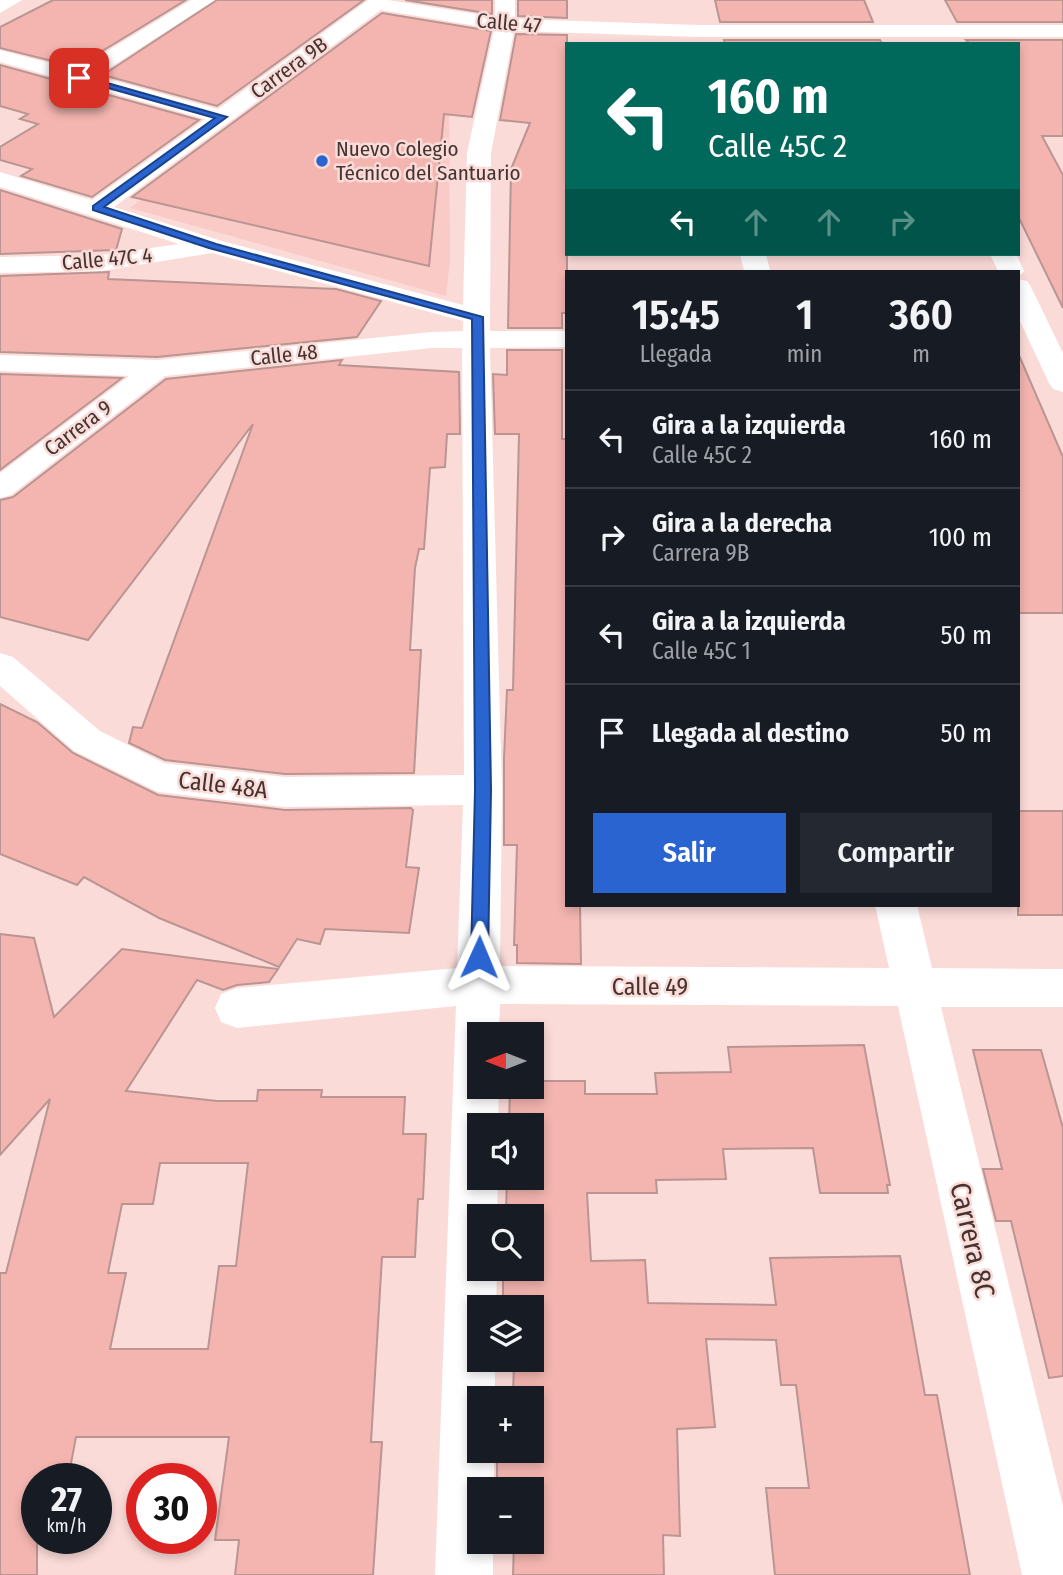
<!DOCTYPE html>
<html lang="es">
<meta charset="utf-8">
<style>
:root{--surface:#171b24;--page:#242831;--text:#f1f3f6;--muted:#9ea1a6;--line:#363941;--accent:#2a64d1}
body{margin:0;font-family:"Fira Sans Condensed",sans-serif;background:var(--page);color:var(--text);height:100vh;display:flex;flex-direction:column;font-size:26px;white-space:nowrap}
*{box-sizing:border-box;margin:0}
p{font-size:23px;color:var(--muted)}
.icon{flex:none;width:38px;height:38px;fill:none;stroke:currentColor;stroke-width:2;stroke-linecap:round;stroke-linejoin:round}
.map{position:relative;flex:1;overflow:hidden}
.drawer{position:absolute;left:565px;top:270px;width:455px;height:637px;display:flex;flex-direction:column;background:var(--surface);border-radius:0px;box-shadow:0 4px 10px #0003}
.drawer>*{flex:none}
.hud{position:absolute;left:565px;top:42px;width:455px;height:214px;border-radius:0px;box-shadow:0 4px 10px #0003;background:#00695c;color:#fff;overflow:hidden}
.needle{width:46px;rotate:270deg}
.tools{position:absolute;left:467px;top:1022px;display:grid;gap:14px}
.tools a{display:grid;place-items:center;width:77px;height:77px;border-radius:0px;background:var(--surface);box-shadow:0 4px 10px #0003;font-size:35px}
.speed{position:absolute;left:21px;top:1463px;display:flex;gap:14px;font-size:35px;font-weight:700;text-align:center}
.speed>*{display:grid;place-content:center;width:91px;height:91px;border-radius:50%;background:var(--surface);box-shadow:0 4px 10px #0003;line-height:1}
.speed small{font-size:18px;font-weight:400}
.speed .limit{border:10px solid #d22;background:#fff;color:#111}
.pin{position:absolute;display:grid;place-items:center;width:60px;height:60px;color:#fff;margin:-30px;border-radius:14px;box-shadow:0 4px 10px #0006}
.me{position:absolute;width:77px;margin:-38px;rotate:1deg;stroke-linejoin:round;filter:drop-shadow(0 0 5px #0008)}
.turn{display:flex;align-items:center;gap:24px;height:147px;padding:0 28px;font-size:32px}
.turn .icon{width:91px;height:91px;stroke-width:2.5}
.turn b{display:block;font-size:49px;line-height:60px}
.lanes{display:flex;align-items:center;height:66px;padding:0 28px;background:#0003;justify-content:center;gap:35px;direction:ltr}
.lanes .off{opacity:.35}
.eta{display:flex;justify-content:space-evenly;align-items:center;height:119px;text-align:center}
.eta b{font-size:42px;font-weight:600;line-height:49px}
.primary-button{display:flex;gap:14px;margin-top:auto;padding:14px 28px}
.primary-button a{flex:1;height:80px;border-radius:0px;background:var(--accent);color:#fff;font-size:28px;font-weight:600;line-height:80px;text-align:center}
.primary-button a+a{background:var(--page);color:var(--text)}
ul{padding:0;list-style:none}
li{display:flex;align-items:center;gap:21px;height:98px;padding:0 28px;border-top:2px solid var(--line)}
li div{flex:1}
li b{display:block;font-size:26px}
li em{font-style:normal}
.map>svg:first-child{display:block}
.built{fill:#facac6}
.building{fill:#f4b5b0;stroke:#ba9592;stroke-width:2;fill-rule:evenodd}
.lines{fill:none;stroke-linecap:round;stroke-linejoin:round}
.minor{fill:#fff;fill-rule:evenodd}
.route{fill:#2a64d1;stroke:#1b4188;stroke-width:2}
.poi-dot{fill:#2a64d1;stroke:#fbdbd8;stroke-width:2.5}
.labels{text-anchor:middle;stroke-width:5;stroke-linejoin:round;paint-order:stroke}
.far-street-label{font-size:21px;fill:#433432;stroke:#fbdbd8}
.far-poi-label{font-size:21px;fill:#433432;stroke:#fbdbd8;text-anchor:start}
.street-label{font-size:24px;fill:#433432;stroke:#fbdbd8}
.near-street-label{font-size:28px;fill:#433432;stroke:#fbdbd8}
</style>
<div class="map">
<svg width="1063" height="1575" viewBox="0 0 1063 1575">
<rect width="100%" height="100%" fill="#fbdbd8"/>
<polygon class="built" points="303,84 449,113 450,260 446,296 130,208"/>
<g class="building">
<polygon points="53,0 186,0 76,67 0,48 0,27"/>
<polygon points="217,0 364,0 217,106 103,75"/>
<polygon points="405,0 492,0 492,14"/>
<polygon points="518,0 567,0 567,18 518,16"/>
<polygon points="715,0 864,0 873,22 720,22"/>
<polygon points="945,0 1063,0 1063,22 957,22"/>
<polygon points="382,13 491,31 472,117 444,114 429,266 132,197"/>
<polygon points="516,34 567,35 567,313 562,313 562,328 508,328 511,169 530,123 500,120"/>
<polygon points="724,40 880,40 882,44 725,44"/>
<polygon points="966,40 1063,40 1063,136 1042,136 1063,175 1063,308 1018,216 1018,44 970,44"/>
<polygon points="0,65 199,120 92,197 21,176 32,169 0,160 0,147 38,124 20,119 28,114 0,106"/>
<polygon points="0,190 122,229 116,250 0,254"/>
<polygon points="109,272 108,279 336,289 381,301 357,337 157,357 0,352 0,276"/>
<polygon points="507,350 562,350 562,439 567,439 567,905 580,905 581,964 517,963 517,945 514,945 517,845 504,845 504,758 507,690 513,690 519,434 495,434 493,374 507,375"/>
<polygon points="1018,353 1063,457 1063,613 1018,613"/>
<polygon points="342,360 339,365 459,372 460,434 447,434 445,467 430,468 424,549 419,549 415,568 410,650 421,650 414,773 285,774 165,760 129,743 133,727 142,728 253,424 88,640 0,617 0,500 13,497 166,379"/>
<polygon points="0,374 122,378 0,470"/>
<polygon points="0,704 37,722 73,753 158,795 285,810 411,808 413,810 406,867 419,868 409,933 325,929 320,944 297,939 279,967 159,918 84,877 77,885 0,854"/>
<rect x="1018" y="811" width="45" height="104"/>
<path d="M0,934l34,4 20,79 68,-68 156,20 -9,13 -32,3 -14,5 -26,-10 -71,111 91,10h40l1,-11h64l-1,7h84l-2,37h23l-3,65h-5l-3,58h-33l-11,185h11l-9,133h-138l4,-35h-24l14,-103h-153l-8,42h-31v96h-37v-302h6l44,-174 -50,56zM160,1163h88l-12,103h-17l-11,83h-98l16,-76h-18l14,-69h31z"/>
<polygon points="864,1045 890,1185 887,1185 888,1193 820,1193 813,1148 723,1149 726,1179 656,1180 657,1193 587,1193 591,1261 645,1260 648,1303 776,1305 770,1258 900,1256 925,1395 937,1395 970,1575 775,1575 766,1488 809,1488 796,1385 781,1385 776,1340 706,1339 715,1427 677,1429 680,1536 663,1535 664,1575 513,1575 514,1542 532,1542 532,1489 497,1489 497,1451 532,1451 532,1398 513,1398 514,1360 532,1360 532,1307 503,1307 503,1269 532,1269 532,1216 506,1216 506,1211 507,1178 532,1178 532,1125 509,1125 510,1087 532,1087 532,1081 585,1081 585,1094 657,1094 655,1073 731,1072 728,1047"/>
<polygon points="973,1050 1041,1050 1063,1128 1063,1376 1049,1378 1011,1221 996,1221 983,1169 1002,1169"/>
</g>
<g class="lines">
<g class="minor">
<polygon points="0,0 22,0 0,13"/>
<path d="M191,0h24l-118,76 121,33 150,-109h20l107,17v-17h20v19l184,6h364v12h-364l-185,-6 -23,122 -1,178h77v16l-77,1v2l12,440 -2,176 389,2 -14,-63h42l15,63 131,1v38h-122l122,499v69h-41l-124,-569 -398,-2 -1,30h-19v53h19l-1,38h-18v53h18l-1,38h-17v53h17l-1,38h-16v53h15v38h-15v53h14v38h-14v53h13v33h-58l21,-569 -219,22 -16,-6 -6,-14 6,-14 16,-6 220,-20 6,-163 -178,2 -127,-15 -84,-41 -74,-65v-33l13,4 87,74 64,32 121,14 179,-2 -2,-427h-30l-267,28 -154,119 -11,3v-25l129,-97 -129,-5v-16l157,5 275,-28 31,-1v-10l-251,-68 -111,18 -101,2v-16l101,-2 78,-11 -179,-57v-15l92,28 113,-81 -205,-57v-12l76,20zM381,10l113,19 -27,124 -4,152 -241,-64 -108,-34z"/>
<polygon points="740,254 766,254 770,271 744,271"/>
<polygon points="990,254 1016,254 1024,271 1018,277 1018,271 998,271"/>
<polygon points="1018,279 1027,281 1031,287 1063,353 1063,392 1053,389 1049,383 1018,317"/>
</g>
</g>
<polygon class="route" points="79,75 227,117 104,207 216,244 483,317 491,790 488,957 486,963 479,965 473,963 471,957 475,790 472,319 209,248 93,210 93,206 215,118 76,79 76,76"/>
<circle class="poi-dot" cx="322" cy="161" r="7"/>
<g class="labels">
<g class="far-street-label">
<text transform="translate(509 23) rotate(5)" y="7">Calle 47</text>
<text transform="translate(289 68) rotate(-36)" y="7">Carrera 9B</text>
<text transform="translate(107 259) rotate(-5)" y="7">Calle 47C 4</text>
<text transform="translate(284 355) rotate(-6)" y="7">Calle 48</text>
<text transform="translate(78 428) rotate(-37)" y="7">Carrera 9</text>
</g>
<g class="far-poi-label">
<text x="336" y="156">Nuevo Colegio<tspan x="336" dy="24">Técnico del Santuario</tspan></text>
</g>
<g class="street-label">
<text transform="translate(223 785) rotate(7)" y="8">Calle 48A</text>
<text x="650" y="995">Calle 49</text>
</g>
<g class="near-street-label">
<text transform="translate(973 1240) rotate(77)" y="10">Carrera 8C</text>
</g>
</g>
</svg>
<div class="tools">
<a><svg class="needle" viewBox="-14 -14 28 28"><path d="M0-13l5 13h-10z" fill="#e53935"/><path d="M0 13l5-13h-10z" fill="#9ea1a6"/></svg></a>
<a><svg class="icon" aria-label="sound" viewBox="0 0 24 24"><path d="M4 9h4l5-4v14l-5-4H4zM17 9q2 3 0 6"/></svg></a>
<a><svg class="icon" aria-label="search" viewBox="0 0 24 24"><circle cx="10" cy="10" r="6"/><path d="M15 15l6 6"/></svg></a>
<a><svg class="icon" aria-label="layers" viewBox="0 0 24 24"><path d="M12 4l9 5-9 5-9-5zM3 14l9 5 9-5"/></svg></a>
<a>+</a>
<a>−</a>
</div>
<div class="speed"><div>27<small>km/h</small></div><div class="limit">30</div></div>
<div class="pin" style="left:79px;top:78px;background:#d93025"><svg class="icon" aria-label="arrive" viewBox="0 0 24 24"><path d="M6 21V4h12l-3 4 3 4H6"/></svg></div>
<svg class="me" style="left:479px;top:957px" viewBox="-20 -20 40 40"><path d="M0-17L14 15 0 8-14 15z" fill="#2a64d1" stroke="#fff" stroke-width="4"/></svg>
<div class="hud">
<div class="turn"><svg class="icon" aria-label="left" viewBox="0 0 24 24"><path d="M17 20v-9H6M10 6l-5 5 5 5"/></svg><div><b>160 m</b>Calle 45C 2</div></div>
<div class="lanes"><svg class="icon" aria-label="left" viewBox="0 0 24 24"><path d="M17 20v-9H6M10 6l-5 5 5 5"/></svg><svg class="icon off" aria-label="ahead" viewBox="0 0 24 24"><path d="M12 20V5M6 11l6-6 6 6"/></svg><svg class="icon off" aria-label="ahead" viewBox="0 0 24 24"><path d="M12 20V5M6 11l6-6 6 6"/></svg><svg class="icon off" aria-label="right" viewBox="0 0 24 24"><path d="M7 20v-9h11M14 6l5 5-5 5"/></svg></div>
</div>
<section class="drawer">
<div class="eta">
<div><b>15:45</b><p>Llegada</p></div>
<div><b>1</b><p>min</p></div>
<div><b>360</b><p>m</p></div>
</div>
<ul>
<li><svg class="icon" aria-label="left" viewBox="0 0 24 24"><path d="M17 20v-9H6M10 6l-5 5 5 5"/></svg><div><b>Gira a la izquierda</b><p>Calle 45C 2</p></div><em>160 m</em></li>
<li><svg class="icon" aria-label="right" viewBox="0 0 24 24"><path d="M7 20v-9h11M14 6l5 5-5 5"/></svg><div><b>Gira a la derecha</b><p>Carrera 9B</p></div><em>100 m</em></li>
<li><svg class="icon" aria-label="left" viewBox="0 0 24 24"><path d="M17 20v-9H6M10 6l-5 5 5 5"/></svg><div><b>Gira a la izquierda</b><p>Calle 45C 1</p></div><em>50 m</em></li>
<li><svg class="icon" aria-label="arrive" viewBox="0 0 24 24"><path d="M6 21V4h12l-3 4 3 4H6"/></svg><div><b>Llegada al destino</b></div><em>50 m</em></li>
</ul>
<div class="primary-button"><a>Salir</a><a>Compartir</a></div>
</section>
</div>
